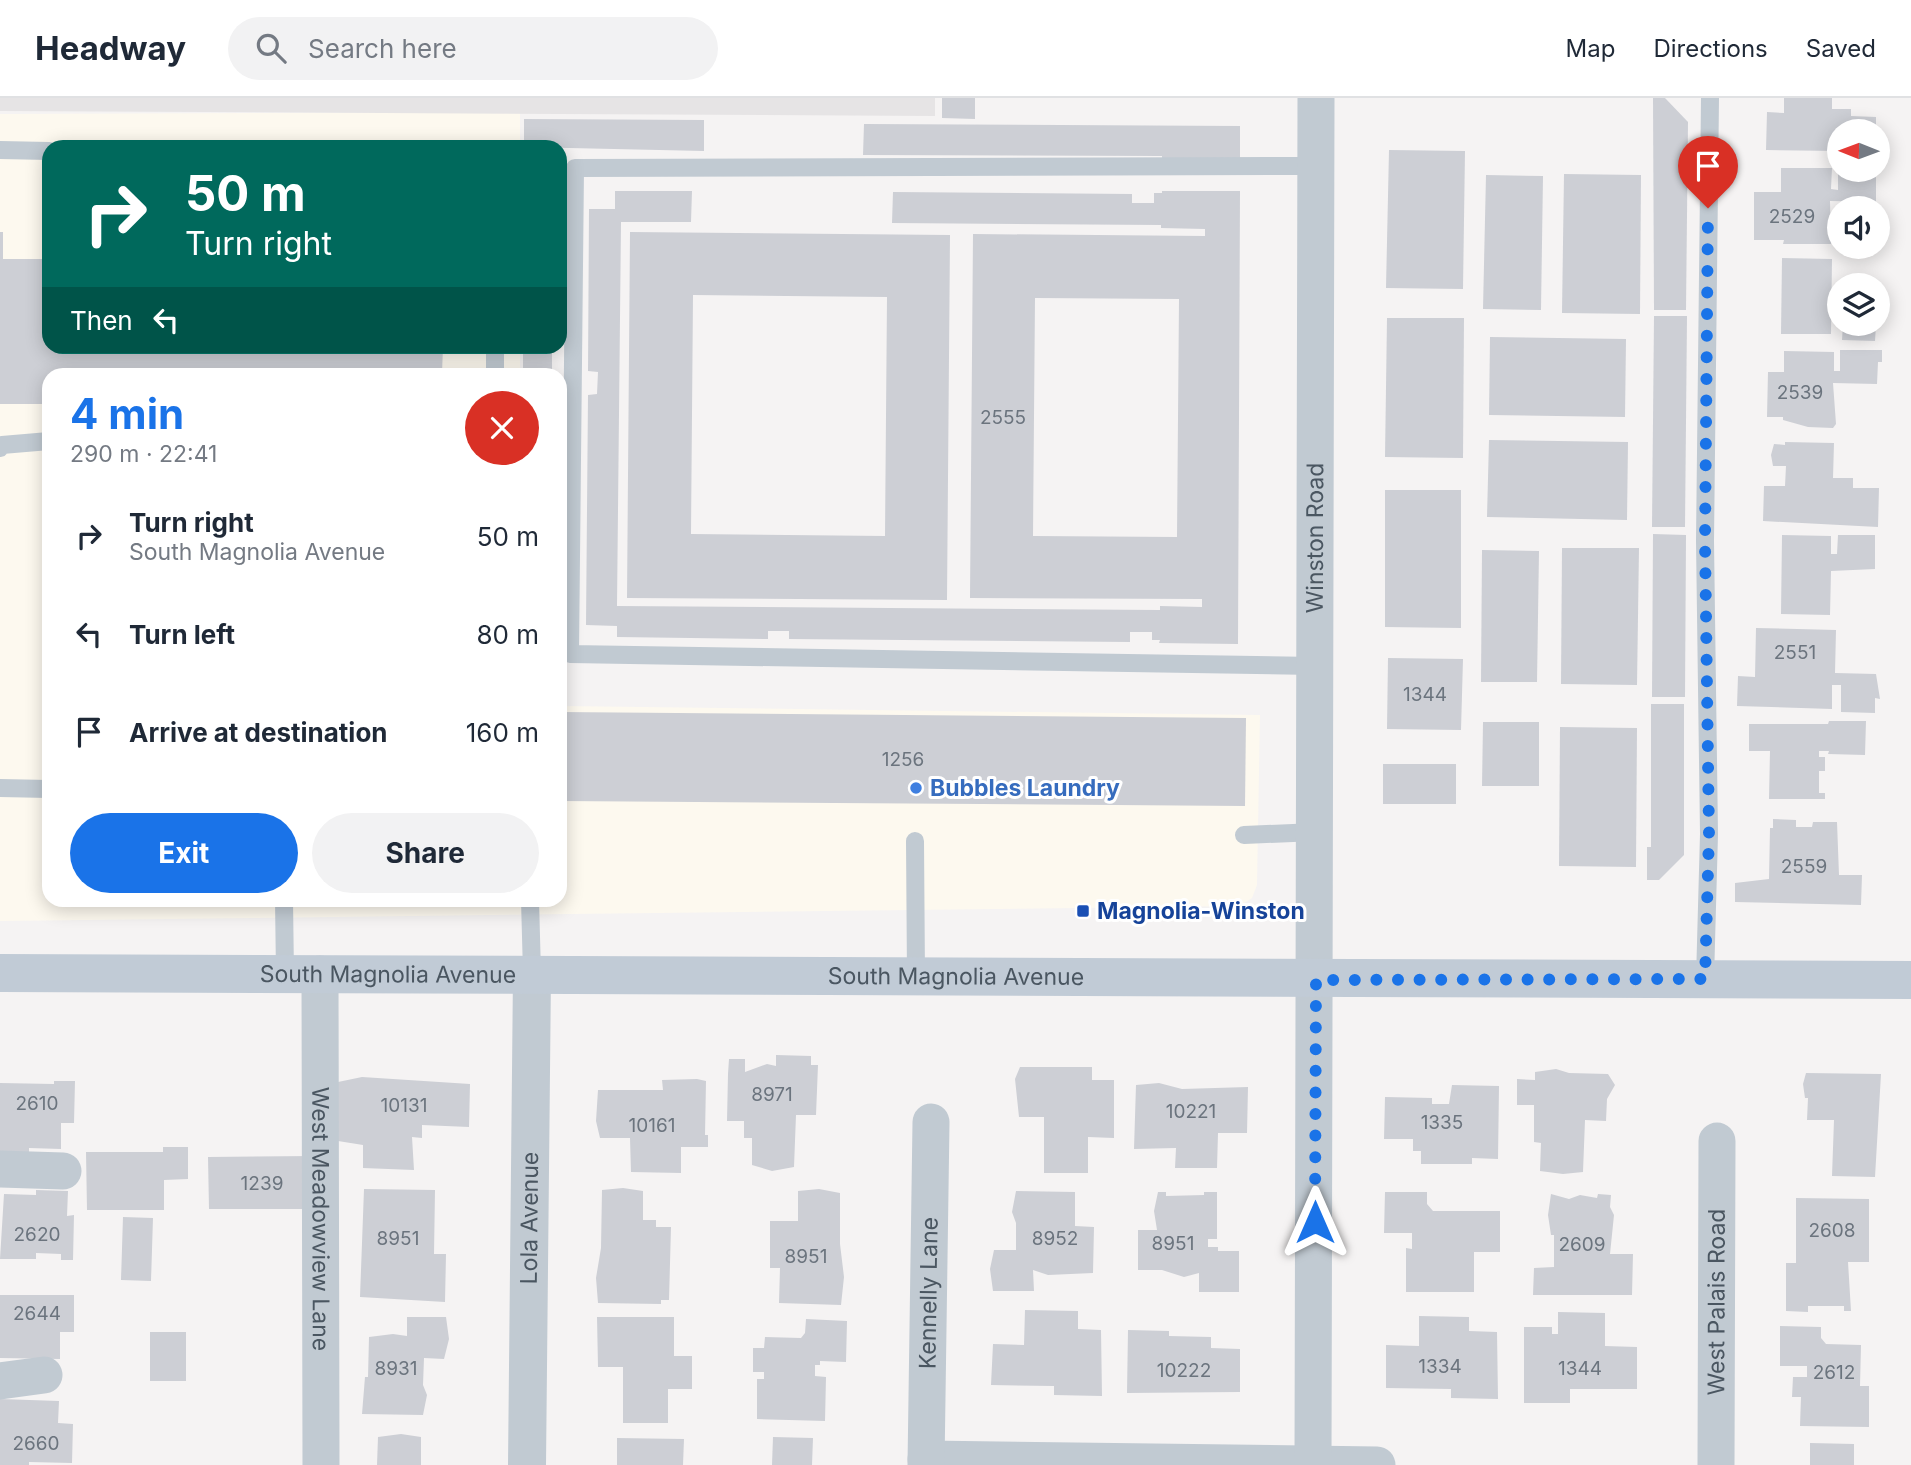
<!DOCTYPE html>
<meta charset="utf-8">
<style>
:root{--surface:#fff;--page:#f2f2f3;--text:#1f2937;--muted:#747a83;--line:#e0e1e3;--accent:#1a73e8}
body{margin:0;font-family:Inter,sans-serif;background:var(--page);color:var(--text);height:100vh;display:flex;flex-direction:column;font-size:26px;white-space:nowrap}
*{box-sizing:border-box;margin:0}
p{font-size:23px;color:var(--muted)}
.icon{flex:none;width:38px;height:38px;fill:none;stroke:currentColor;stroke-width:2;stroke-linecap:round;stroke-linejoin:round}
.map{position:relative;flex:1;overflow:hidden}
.panel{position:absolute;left:42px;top:270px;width:525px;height:539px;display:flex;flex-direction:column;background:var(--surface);border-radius:21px;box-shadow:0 4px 18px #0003}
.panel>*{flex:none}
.top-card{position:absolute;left:42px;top:42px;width:525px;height:214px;border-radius:21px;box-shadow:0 4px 18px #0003;background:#00695c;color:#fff;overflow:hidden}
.needle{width:46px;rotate:271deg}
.controls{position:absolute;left:1827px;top:21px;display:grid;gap:14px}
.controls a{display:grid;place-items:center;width:63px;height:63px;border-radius:50%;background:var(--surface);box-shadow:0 4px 18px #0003;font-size:35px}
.pin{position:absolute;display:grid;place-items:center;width:60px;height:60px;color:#fff;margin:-72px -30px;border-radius:50% 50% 50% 0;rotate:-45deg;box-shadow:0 0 7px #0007}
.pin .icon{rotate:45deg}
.me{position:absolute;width:77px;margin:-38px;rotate:0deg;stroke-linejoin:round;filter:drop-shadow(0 0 5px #0008)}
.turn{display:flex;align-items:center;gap:24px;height:147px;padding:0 28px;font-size:32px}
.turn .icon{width:91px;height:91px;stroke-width:2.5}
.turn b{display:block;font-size:49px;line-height:60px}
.then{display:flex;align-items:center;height:66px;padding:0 28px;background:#0003;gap:14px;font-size:26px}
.round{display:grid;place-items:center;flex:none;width:74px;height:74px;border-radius:37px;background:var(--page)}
.headline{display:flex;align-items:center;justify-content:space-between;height:119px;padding:0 28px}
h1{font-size:42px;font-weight:700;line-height:52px;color:var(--accent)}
.cta{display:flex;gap:14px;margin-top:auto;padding:14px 28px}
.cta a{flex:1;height:80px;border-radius:42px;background:var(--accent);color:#fff;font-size:28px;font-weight:700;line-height:80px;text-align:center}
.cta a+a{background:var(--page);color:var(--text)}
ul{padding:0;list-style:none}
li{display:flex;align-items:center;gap:21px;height:98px;padding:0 28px}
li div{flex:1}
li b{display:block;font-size:26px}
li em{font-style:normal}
header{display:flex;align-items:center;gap:42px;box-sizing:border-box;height:98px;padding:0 35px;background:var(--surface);border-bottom:2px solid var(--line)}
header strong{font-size:33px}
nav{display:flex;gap:38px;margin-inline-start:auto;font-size:24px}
.search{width:490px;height:63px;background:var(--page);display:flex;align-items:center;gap:18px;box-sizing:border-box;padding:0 24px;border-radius:38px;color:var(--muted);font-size:26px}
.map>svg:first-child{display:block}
.commercial{fill:#fdf9ef}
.education{fill:#e6e4e5}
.building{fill:#cdcfd5;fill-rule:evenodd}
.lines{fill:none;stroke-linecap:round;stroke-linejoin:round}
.service{stroke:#c1cad2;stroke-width:18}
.minor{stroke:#c1cad2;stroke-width:37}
.tertiary{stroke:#c1cad2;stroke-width:38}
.secondary{stroke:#c1cbd6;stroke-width:38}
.route{stroke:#1a73e8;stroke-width:12;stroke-dasharray:0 21.6}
.shop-dot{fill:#3f7fe0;stroke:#fff;stroke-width:2.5}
.transit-dot{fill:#1a4fb4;stroke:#fff;stroke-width:2.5}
.labels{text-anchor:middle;stroke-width:6;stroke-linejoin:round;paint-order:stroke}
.number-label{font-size:19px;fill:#6b747e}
.street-label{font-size:23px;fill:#4a5661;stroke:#fff}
.shop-label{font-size:23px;font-weight:bold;fill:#366cbe;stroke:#fff;text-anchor:start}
.transit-label{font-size:23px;font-weight:bold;fill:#164399;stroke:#fff;text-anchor:start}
</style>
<header>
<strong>Headway</strong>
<div class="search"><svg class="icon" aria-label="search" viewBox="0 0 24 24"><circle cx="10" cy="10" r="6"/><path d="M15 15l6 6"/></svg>Search here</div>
<nav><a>Map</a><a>Directions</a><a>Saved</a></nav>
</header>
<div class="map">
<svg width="1911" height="1367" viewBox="0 0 1911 1367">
<rect width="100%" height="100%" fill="#f5f3f3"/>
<polygon class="commercial" points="520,14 520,49 49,49 49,248 520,249 520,276 49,276 49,802 560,802 560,608 1260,617 1257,787 1252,800 1240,808 0,823 0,16"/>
<polygon class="education" points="0,0 935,0 935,18 0,13"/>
<g class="building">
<polygon points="942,0 975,0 975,21 942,20"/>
<polygon points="1653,0 1665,0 1688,24 1686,212 1654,212"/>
<polygon points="1784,0 1832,0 1832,11 1851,11 1851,18 1876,19 1876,33 1839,33 1839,53 1766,52 1767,14 1784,15"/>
<polygon points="524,21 704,22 704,53 524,49"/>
<polygon points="864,26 1240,28 1240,62 1162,62 1162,58 863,57"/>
<polygon points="1389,52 1465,53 1463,191 1386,190"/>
<polygon points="1781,70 1832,70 1831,91 1838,92 1838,72 1876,72 1876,104 1830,103 1831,146 1783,146 1784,142 1754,142 1754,94 1781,94"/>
<polygon points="1564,76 1641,77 1640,216 1562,215"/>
<polygon points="1486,77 1543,78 1541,212 1483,211"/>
<path d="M615,93h77l-1,31h-70l-4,384 543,4v-4l42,1v-8l-232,-1 3,-364 232,2v-7l-44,-1v-3l-269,-2 1,-31 239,2v9h22v-10h8v-2h78l-2,453 -79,-1 1,-3h-8v-8h-22v10l-341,-3v-8h-21v8l-151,-2v-11l-31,-1 2,-230 9,-1 1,-22 -10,-1 1,-162h26zM1035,200l144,1 -2,238 -144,-1z"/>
<polygon points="0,134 3,134 3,161 49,161 49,248 443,248 442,276 49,276 49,306 0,306"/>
<path d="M630,134l320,3 -3,365 -320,-2zM693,197l194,2 -2,239 -194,-2z"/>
<polygon points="1782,160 1832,161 1831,236 1781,236"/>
<polygon points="1654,218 1687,218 1685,429 1652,429"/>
<polygon points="1387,220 1464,220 1463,360 1385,359"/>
<polygon points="1843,226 1876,226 1875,243 1842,242"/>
<polygon points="1490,239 1626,241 1625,319 1489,317"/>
<rect x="523" y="248" width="29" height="28"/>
<polygon points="1840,252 1882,252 1882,264 1878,264 1877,286 1833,285 1836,326 1833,330 1808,329 1783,322 1783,319 1767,319 1768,274 1784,274 1784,253 1834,254 1834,273 1840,273"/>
<polygon points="1489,342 1628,344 1627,422 1487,419"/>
<polygon points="1785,344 1834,345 1833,380 1853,380 1853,390 1879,390 1878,429 1763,423 1764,388 1785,388 1786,368 1773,368 1771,357 1774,346 1785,347"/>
<polygon points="1385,392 1461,392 1461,530 1385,529"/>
<polygon points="1653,436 1686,437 1685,599 1652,599"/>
<polygon points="1782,437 1831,438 1831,456 1837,456 1838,437 1875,437 1875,471 1831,473 1830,517 1781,516"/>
<polygon points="1562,450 1639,450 1637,587 1561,586"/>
<polygon points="1482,452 1539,453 1537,584 1481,584"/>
<polygon points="1756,530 1836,532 1835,575 1876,576 1880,601 1875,600 1875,615 1841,614 1841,587 1832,587 1832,611 1737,608 1738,578 1755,579"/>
<polygon points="1388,560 1463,561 1461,632 1387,631"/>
<polygon points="1651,606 1684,606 1684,757 1659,782 1647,782 1647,749 1651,749"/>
<polygon points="560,614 1246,620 1245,708 560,703"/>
<polygon points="1829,623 1866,623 1865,657 1828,656 1829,653 1819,653 1819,659 1825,659 1825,673 1819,673 1819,695 1825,695 1825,701 1769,701 1770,653 1749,653 1749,626 1828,626"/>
<polygon points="1483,624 1539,624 1539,688 1482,688"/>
<polygon points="1560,629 1637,630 1636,769 1559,768"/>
<rect x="1383" y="666" width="73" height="40"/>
<polygon points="1773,721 1796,722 1796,729 1812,729 1813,724 1837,724 1839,777 1862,777 1861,807 1735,804 1735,785 1769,781 1770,730 1773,730"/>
<polygon points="776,957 811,958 811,967 818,967 816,1017 796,1017 794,1069 772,1073 752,1067 752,1040 744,1040 744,1023 727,1023 728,976 729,961 745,961 745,974 767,966 776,968"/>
<polygon points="1020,969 1092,969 1092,982 1114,982 1114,1040 1088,1039 1088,1075 1044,1075 1044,1019 1019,1019 1015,981"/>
<polygon points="1556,971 1569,975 1608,976 1615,987 1607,1001 1606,1023 1585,1022 1583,1074 1563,1076 1540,1073 1541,1045 1534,1044 1534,1007 1517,1007 1517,981 1535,982 1535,974"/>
<polygon points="1806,975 1881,976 1875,1079 1832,1078 1834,1022 1807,1022 1808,1000 1805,1000 1803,986"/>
<polygon points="362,979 470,986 469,1029 422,1027 422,1040 412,1039 414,1072 363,1070 363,1047 338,1043 338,984"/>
<polygon points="697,981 706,983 705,1037 708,1037 708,1049 681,1049 681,1075 631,1074 630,1040 600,1040 596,1023 598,992 663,992 662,982"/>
<polygon points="54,983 75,983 74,1025 61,1025 61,1051 29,1050 29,1056 0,1055 0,985 54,986"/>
<polygon points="1159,985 1182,991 1248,989 1247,1035 1218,1035 1217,1070 1175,1070 1176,1050 1134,1051 1136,987"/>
<polygon points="1452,987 1499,988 1498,1061 1472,1060 1472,1066 1421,1066 1421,1053 1413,1053 1413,1041 1384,1041 1385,999 1432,1000 1432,1006 1449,1006"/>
<polygon points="163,1049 188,1049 188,1081 164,1082 164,1112 87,1112 86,1054 163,1054"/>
<polygon points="315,1058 315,1111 209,1111 208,1059"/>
<polygon points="623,1090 643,1093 643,1122 656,1122 656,1129 671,1129 669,1202 661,1202 661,1206 598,1205 596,1180 601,1150 602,1092"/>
<polygon points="364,1091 435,1092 434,1156 446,1156 445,1204 360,1199"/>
<polygon points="819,1091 840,1095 840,1146 844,1179 841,1207 779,1205 780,1170 770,1170 770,1123 798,1123 798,1093"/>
<polygon points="36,1092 68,1093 67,1118 74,1117 73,1162 61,1162 61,1156 36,1155 36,1161 0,1161 4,1096 36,1097"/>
<polygon points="1016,1093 1075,1094 1075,1128 1094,1129 1093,1175 1048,1177 1033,1172 1034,1193 993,1193 990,1171 994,1152 1016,1152 1016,1125 1012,1114"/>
<polygon points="1158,1094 1166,1094 1166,1098 1204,1097 1204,1094 1217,1094 1217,1141 1208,1141 1208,1149 1218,1149 1218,1153 1239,1153 1239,1194 1199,1194 1199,1175 1184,1179 1162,1172 1138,1172 1138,1132 1157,1132 1154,1113"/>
<polygon points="1385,1094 1427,1094 1427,1106 1433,1113 1500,1113 1500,1154 1474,1154 1474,1194 1406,1194 1406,1150 1412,1151 1412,1135 1384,1135"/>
<polygon points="1551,1096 1569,1101 1580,1097 1597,1100 1598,1096 1611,1097 1610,1109 1614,1117 1610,1156 1633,1156 1632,1197 1533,1197 1534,1170 1554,1169 1554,1137 1551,1137 1548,1117"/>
<polygon points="1796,1100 1869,1101 1869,1164 1848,1164 1851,1213 1844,1213 1844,1208 1808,1208 1808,1214 1786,1213 1786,1165 1796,1165"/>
<polygon points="123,1119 153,1120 151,1183 121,1182"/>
<polygon points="0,1197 74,1197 74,1234 60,1234 60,1261 0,1260"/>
<polygon points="1025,1212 1078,1213 1078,1231 1101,1232 1102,1298 1054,1297 1054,1288 991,1287 993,1246 1024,1247"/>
<polygon points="1558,1214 1605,1215 1605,1248 1637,1249 1637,1291 1570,1291 1570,1305 1524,1305 1524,1229 1552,1229 1552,1236 1558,1236"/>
<polygon points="1419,1218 1469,1219 1469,1233 1497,1234 1498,1301 1451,1300 1451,1291 1386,1290 1386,1247 1419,1248"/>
<polygon points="407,1219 446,1219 449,1241 444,1261 424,1260 423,1287 427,1297 423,1317 362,1316 365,1279 368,1279 369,1239 393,1236 407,1238"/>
<polygon points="597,1219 674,1219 674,1258 692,1258 692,1291 668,1291 668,1325 623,1325 623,1269 598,1269"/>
<polygon points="806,1221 847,1223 846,1264 820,1263 820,1267 815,1267 815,1278 826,1279 825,1323 757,1321 757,1281 764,1281 764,1274 753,1274 753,1250 764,1250 765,1239 801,1240 805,1235"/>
<polygon points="1780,1228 1821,1229 1821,1240 1826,1246 1861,1247 1860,1288 1869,1288 1869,1329 1800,1328 1801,1299 1792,1299 1793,1279 1807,1279 1807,1268 1780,1268"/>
<polygon points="1128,1232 1169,1233 1169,1238 1211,1239 1211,1250 1240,1251 1240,1294 1127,1295"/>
<rect x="150" y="1234" width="36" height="49"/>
<polygon points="0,1301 59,1303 58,1325 73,1326 72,1365 29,1364 29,1367 0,1367"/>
<polygon points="401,1336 421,1339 421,1367 377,1367 378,1339"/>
<polygon points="773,1339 813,1340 812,1367 772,1367"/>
<polygon points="617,1340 684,1341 683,1367 617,1367"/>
<polygon points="1810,1345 1854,1346 1854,1367 1810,1367"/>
</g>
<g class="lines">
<g class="service">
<polyline points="0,52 49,53"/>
<polyline points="495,276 495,248"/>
<polyline points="0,350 2,347 49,343"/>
<polyline points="1315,568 570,556 575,70 1316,68"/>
<polyline points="0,690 49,691"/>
<polyline points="1244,737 1316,734"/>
<polyline points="915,743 916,879"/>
<polyline points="284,802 285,876"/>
<polyline points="530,802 532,875"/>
<polyline points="1705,881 1709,736 1705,443 1710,0"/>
</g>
<g class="minor">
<path id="s1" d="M320,876l1,491"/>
<polyline points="0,1071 63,1073"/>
<polyline points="0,1283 44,1277"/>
<polyline points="926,1361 1377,1367"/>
<path id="s2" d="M1313,1366l3,-1366"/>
<path id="s3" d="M926,1367l5,-343"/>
<path id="s4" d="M1716,1367l1,-324"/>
</g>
<path class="tertiary" id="s5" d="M527,1367l5,-492"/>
<path class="secondary" id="s6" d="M0,875l1911,7"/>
</g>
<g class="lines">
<polyline class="route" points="1315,1124 1316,882 1705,881 1709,736 1705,443 1708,110"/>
</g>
<circle class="shop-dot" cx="916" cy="690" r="7"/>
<rect class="transit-dot" x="1076" y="806" width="14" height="14" rx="3.5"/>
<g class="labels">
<g class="number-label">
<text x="1792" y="125">2529</text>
<text x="1800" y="301">2539</text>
<text x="1003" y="326">2555</text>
<text x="1795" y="561">2551</text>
<text x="1425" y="603">1344</text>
<text x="903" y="668">1256</text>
<text x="1804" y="775">2559</text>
<text x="772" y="1003">8971</text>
<text x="37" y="1012">2610</text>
<text x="404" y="1014">10131</text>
<text x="1191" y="1020">10221</text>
<text x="1442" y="1031">1335</text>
<text x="652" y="1034">10161</text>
<text x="262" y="1092">1239</text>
<text x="1832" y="1139">2608</text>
<text x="37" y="1143">2620</text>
<text x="398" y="1147">8951</text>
<text x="1055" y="1147">8952</text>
<text x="1173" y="1152">8951</text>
<text x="1582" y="1153">2609</text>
<text x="806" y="1165">8951</text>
<text x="37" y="1222">2644</text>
<text x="1440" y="1275">1334</text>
<text x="396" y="1277">8931</text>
<text x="1580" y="1277">1344</text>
<text x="1184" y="1279">10222</text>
<text x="1834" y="1281">2612</text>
<text x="36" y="1352">2660</text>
</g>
<g class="street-label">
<text dy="8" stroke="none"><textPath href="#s2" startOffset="926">Winston Road</textPath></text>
<text dy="8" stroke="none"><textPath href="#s6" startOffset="388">South Magnolia Avenue</textPath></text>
<text dy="8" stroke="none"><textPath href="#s6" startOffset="956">South Magnolia Avenue</textPath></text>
<text dy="8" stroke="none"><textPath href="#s5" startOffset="247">Lola Avenue</textPath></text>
<text dy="8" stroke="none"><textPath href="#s1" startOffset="245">West Meadowview Lane</textPath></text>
<text dy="8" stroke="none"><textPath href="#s3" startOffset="172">Kennelly Lane</textPath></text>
<text dy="8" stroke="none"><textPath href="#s4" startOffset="163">West Palais Road</textPath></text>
</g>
<g class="shop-label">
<text x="930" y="698">Bubbles Laundry</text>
</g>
<g class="transit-label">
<text x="1097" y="821">Magnolia-Winston</text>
</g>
</g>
</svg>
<div class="controls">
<a><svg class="needle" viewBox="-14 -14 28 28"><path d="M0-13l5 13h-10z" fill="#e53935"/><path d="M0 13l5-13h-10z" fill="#747a83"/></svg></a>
<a><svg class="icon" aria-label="sound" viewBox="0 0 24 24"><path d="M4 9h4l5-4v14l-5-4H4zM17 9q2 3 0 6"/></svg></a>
<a><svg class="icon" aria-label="layers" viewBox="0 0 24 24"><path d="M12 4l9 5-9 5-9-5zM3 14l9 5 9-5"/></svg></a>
</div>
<div class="pin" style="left:1708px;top:110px;background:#d93025"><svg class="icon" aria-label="arrive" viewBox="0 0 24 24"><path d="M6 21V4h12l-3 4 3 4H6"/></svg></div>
<svg class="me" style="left:1315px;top:1124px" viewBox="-20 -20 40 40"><path d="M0-17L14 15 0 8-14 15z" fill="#1a73e8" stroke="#fff" stroke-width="4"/></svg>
<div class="top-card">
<div class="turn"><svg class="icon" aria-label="right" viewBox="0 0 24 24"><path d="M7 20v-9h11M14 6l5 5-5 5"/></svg><div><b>50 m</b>Turn right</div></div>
<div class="then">Then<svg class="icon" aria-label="left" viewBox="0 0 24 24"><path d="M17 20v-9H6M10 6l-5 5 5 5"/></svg></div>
</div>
<section class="panel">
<div class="headline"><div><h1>4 min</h1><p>290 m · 22:41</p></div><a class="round" style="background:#d93025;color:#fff"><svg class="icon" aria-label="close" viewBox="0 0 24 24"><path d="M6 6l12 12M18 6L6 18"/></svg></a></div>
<ul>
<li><svg class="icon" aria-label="right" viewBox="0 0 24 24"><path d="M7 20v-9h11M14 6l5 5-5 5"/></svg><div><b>Turn right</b><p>South Magnolia Avenue</p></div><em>50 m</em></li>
<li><svg class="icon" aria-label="left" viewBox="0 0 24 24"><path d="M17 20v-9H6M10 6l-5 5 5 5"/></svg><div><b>Turn left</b></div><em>80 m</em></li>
<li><svg class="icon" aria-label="arrive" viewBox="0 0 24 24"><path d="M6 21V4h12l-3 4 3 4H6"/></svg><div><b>Arrive at destination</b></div><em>160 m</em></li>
</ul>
<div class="cta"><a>Exit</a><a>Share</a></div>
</section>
</div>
